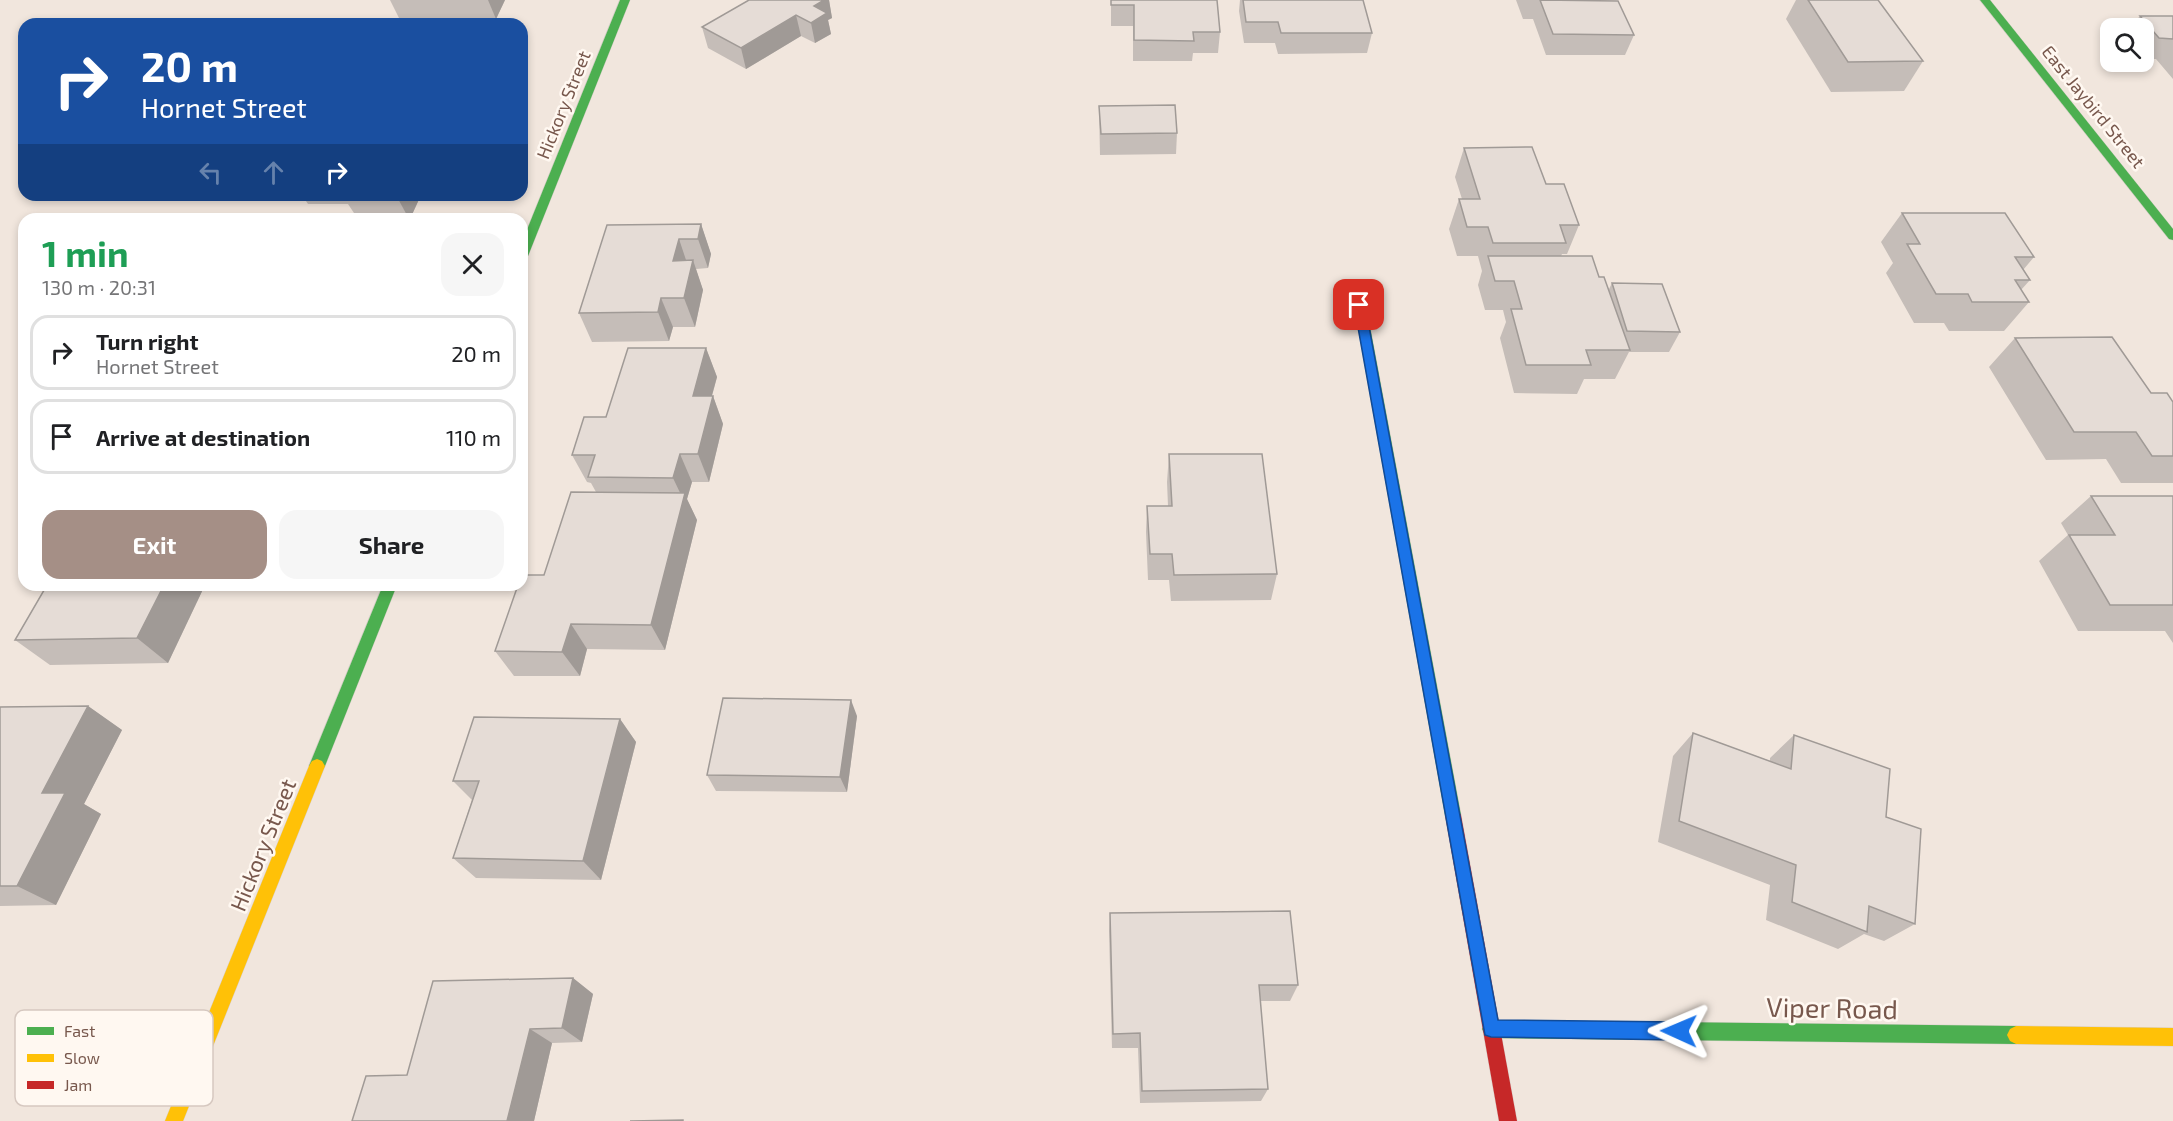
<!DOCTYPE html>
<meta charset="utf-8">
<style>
:root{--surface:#fff;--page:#f6f6f6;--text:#202124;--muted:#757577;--line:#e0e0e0;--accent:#a58f86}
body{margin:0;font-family:"Exo 2",sans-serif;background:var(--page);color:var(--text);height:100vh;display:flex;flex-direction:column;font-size:22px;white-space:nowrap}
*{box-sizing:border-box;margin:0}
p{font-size:20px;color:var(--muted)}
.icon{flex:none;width:33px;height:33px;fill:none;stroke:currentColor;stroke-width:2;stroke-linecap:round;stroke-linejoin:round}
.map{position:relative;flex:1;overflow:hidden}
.panel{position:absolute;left:18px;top:213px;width:510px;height:378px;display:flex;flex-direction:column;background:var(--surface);border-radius:18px;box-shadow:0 3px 9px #0003}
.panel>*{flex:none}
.top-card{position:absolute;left:18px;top:18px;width:510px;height:183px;border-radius:18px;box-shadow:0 3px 9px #0003;background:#1a4fa0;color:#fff;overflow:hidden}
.controls{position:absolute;left:2100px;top:18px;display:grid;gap:12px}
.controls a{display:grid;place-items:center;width:54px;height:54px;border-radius:12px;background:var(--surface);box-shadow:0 3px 9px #0003;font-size:30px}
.pin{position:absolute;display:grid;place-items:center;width:51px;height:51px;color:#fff;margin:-26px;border-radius:12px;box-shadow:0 3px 9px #0006}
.me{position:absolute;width:66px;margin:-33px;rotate:271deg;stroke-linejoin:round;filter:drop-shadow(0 0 4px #0008)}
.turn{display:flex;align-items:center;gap:21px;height:126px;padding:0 24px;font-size:27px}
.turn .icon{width:78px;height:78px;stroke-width:2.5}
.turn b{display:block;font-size:42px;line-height:51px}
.lanes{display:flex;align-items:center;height:57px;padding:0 24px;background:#0003;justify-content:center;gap:30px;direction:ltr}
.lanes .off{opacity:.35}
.round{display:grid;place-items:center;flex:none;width:63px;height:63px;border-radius:18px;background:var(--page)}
.overview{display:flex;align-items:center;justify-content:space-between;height:102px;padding:0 24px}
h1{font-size:36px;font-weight:700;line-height:45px;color:#1e9e55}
.primary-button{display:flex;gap:12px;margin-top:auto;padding:12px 24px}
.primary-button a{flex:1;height:69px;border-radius:18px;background:var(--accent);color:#fff;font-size:24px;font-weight:700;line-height:69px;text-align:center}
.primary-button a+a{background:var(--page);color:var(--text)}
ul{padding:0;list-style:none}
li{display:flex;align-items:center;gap:18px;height:75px;margin:0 12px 9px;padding:0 12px;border:3px solid var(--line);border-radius:18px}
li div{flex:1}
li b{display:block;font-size:22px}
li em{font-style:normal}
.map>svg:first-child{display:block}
.residential{fill:#f1e6dd;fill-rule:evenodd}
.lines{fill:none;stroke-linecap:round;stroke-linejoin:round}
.fast-casing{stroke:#d8cfca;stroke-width:1}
.slow-casing{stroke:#d8cfca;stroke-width:1}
.jam-casing{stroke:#d8cfca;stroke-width:1}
.fast{fill:#4caf50;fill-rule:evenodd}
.slow{fill:#ffc107;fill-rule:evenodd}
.jam{fill:#c62828;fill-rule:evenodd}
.wall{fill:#c5bdb8}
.shaded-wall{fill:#a09a96}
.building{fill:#e5dcd6;stroke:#a09a96;stroke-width:1.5}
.route{fill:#1a73e8;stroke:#114b97;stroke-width:1.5}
.labels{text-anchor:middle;stroke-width:5;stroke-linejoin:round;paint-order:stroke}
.far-street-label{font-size:18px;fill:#78584d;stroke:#fff8f1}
.street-label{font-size:22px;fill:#78584d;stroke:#fff8f1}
.near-street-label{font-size:27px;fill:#78584d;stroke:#fff8f1}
.key{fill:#fff8f1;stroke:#d6c8c0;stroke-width:1.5}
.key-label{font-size:16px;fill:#78584d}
</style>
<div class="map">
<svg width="2173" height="1121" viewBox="0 0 2173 1121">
<rect width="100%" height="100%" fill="#f8f4ef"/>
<path class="residential" d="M0,0h2173v1121h-2173zM24,24h498v171h-498zM2110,28h34v34h-34zM24,219h498v366h-498z"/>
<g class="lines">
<defs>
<g id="fast">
<polygon points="620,0 630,0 528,256 522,260 522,242"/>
<polygon points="1980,0 1990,0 2173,229 2173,240 2169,239"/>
<polygon points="1360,301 1366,305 1461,815 1458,820 1453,822 1448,820 1445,815 1354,305"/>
<polygon points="383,585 397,585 325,766 322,771 317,773 312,771 309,766"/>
<polygon points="1491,1020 2016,1026 2022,1029 2025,1035 2022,1041 2016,1044 1491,1038 1485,1035 1482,1029 1485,1023"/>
</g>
<g id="slow">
<polygon points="317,759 322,761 325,766 183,1121 165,1121 309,766 312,761"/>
<polygon points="2016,1026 2173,1028 2173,1046 2016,1044 2010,1041 2007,1035 2010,1029"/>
</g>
<polygon id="jam" points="1453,808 1458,810 1461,815 1517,1121 1499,1121 1445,815 1448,810"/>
</defs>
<use href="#fast" class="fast-casing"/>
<use href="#slow" class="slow-casing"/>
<use href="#jam" class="jam-casing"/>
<use href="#fast" class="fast"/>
<use href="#slow" class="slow"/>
<use href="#jam" class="jam"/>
</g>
<g class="wall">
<polygon points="390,0 505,0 496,19 400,20"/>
<polygon points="749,0 829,0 832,18 828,20 831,34 815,43 801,36 746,69 708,48 702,27"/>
<polygon points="1111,0 1217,0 1220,32 1218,53 1193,53 1192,61 1133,61 1133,26 1111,26"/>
<polygon points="1240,0 1363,0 1372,33 1367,53 1278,54 1275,43 1244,43 1239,11"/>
<polygon points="1516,0 1574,0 1634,35 1625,55 1546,55 1533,19 1523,19"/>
<polygon points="1796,0 1878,0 1923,61 1904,91 1831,92 1786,19"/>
<polygon points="2140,16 2173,16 2173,79 2156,59 2144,59 2144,28 2130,28"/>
<polygon points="1099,106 1177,133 1176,154 1100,155"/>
<polygon points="1464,148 1546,184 1579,225 1567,254 1562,254 1561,256 1599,277 1609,289 1612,283 1680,332 1669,352 1629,352 1615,379 1584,379 1577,394 1514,393 1500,338 1506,322 1503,310 1485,310 1478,285 1482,271 1478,256 1457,256 1449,229 1459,199 1462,199 1455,177"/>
<polygon points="302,195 421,195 410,219 358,219 348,204 308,204"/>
<polygon points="1902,213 2034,257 2023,270 2030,280 2021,290 2029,302 2004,331 1949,331 1944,323 1914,323 1886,273 1893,263 1881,242"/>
<polygon points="701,224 711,254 708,268 696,269 703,290 695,327 673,327 669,341 592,342 579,313 607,225"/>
<polygon points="2015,338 2173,402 2173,483 2121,483 2106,459 2046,460 1989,367"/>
<polygon points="706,348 717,377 712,396 713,396 723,424 709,482 692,482 687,499 697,520 665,650 587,649 580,676 514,676 495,651 596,492 591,483 587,482 572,455 606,417"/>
<polygon points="1169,454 1277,574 1271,600 1171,601 1169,580 1148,580 1146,532 1147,506 1168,506 1167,482"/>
<polygon points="2091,496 2173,496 2173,643 2165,631 2078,631 2039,561 2068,535 2061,523"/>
<polygon points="47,585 205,585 168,663 50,665 15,640"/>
<polygon points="88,706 122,730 84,804 101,814 56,905 0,906 0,707"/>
<polygon points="857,716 847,792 716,791 707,775"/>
<polygon points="620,719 636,742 601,880 476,878 453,858 472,800 453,781"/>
<polygon points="1693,733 1770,761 1770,758 1794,735 1886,817 1915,924 1884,941 1864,934 1838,949 1766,920 1770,885 1658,842 1673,756"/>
<polygon points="1110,913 1298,985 1290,1001 1260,1001 1268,1089 1261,1101 1140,1103 1138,1048 1112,1048 1109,931"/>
<polygon points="573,978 593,994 582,1042 552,1043 534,1121 352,1121 407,1075"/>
</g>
<g class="shaded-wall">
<polygon points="488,0 505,0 496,19"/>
<polygon points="824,0 829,0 832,18 828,20 831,34 815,43 811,23 814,6"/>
<polygon points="796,15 801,36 746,69 741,48"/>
<polygon points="396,195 421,195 410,219 409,219"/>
<polygon points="701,224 711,254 708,268 698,239"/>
<polygon points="679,239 689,269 673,261"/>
<polygon points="693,260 703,290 695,327 684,298"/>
<polygon points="661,298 673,327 669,341 658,312"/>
<polygon points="706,348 717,377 704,424 693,396"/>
<polygon points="713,396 723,424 709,482 698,454"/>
<polygon points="680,454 692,482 687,499 697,520 665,650 651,625 683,499 673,478"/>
<polygon points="164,585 205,585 168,663 137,638"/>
<polygon points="571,624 587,649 580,676 562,652"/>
<polygon points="851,700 857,716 847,792 840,777"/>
<polygon points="88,706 122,730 84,804 101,814 56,905 17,886 42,793"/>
<polygon points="620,719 636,742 601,880 583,861"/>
<polygon points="573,978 593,994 582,1042 562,1028"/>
<polygon points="530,1029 552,1043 534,1121 507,1121"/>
</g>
<g class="building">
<polygon points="749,0 824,0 814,6 827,13 811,23 796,15 741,48 702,27"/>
<polygon points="1111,0 1217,0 1220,32 1193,32 1194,41 1134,40 1134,5 1111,5"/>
<polygon points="1243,0 1363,0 1372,33 1281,33 1278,22 1246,22"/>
<polygon points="1540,0 1618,1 1634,35 1553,34"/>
<polygon points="1808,0 1878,0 1923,61 1848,62"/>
<polygon points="2140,16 2173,16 2173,39 2159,38"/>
<polygon points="1175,105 1177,133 1101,134 1099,106"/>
<polygon points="1532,147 1546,184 1564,184 1579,225 1560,225 1566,243 1493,243 1488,227 1467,227 1459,199 1480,199 1464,148"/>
<polygon points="1902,213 2005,213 2034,257 2015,257 2030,280 2015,280 2029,302 1972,302 1968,294 1936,294 1907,244 1920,244"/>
<polygon points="701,224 698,239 679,239 673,261 693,260 684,298 661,298 658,312 579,313 607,225"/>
<polygon points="1488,256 1592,256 1599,277 1604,277 1630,350 1586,350 1591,365 1526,365 1511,309 1522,309 1514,281 1495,281"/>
<polygon points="1612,283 1662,284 1680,332 1627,331"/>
<polygon points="2112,337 2151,393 2167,393 2173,402 2173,456 2152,456 2136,432 2074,432 2015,338"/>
<polygon points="628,348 706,348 693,396 713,396 698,454 680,454 673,478 588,477 595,455 572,455 584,417 606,417"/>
<polygon points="1169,454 1262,454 1277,574 1174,575 1172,554 1150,554 1147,506 1172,506"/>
<polygon points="571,492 685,493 651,625 571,624 562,652 495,651 518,585 522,585 522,575 544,575"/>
<polygon points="2091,496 2173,496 2173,605 2110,605 2069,535 2115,535"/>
<polygon points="47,585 164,585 137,638 15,640"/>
<polygon points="723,698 851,700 840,777 707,775"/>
<polygon points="88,706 42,793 65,793 17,886 0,886 0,707"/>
<polygon points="474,717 620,719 583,861 453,858 479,781 453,781"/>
<polygon points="1693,733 1791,769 1794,735 1890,769 1886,817 1921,829 1915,924 1869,906 1867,932 1792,902 1796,865 1679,821"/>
<polygon points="1290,911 1298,985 1259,985 1268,1089 1142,1091 1140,1033 1113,1034 1110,913"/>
<polygon points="573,978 562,1028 530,1029 507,1121 352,1121 366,1076 407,1075 433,981"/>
<polygon points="683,1120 683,1121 630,1121"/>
</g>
<polygon class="route" points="1359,301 1365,305 1498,1020 1679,1022 1685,1025 1688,1031 1685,1037 1679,1040 1491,1037 1485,1035 1354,305"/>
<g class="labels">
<g class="far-street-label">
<text transform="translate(564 105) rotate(-68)" y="6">Hickory Street</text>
<text transform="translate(2093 107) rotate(51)" y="6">East Jaybird Street</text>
</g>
<g class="street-label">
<text transform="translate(263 845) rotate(-68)" y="8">Hickory Street</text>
</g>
<g class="near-street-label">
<text transform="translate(1832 1009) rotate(1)" y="9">Viper Road</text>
</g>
</g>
<rect x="15" y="1010" width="198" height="96" rx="9" class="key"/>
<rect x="27" y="1027" width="27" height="8" fill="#4caf50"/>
<rect x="27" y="1054" width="27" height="8" fill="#ffc107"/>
<rect x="27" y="1081" width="27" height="8" fill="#c62828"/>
<g class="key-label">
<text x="64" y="1037">Fast</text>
<text x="64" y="1064">Slow</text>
<text x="64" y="1091">Jam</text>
</g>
</svg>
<div class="controls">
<a><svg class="icon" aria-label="search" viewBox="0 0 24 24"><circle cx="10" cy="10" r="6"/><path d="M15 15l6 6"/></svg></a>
</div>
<div class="pin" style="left:1359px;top:305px;background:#d93025"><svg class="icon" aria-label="arrive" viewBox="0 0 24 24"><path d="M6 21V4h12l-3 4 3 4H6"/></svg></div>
<svg class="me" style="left:1679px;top:1031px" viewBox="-20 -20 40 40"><path d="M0-17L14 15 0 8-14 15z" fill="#1a73e8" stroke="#fff" stroke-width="4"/></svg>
<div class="top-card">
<div class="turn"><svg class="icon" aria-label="right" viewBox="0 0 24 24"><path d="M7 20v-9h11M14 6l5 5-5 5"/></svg><div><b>20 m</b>Hornet Street</div></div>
<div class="lanes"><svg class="icon off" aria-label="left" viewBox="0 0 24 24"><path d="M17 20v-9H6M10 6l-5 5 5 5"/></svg><svg class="icon off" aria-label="ahead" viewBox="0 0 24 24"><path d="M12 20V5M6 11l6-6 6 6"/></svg><svg class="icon" aria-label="right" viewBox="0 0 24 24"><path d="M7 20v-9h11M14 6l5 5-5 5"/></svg></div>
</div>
<section class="panel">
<div class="overview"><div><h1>1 min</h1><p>130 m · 20:31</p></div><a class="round"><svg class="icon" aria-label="close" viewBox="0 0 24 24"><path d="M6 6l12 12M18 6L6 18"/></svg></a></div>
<ul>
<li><svg class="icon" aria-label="right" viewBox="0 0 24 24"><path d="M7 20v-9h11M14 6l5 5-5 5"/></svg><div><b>Turn right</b><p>Hornet Street</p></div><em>20 m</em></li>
<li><svg class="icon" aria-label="arrive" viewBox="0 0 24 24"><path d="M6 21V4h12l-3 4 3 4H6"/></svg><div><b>Arrive at destination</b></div><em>110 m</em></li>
</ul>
<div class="primary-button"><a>Exit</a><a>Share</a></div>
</section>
</div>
